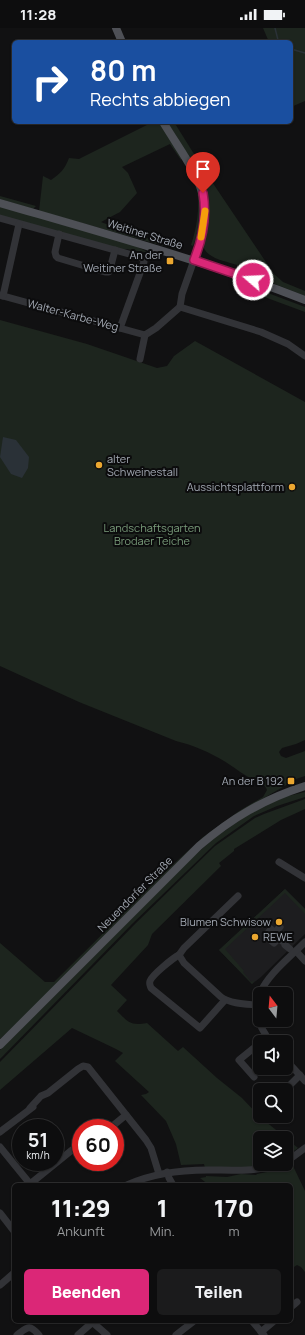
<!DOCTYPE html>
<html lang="de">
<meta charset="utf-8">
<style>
:root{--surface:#0d0d0e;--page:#1b1b1c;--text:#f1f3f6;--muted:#9a9c9e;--line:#2d2d2e;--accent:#db2777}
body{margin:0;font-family:Manrope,sans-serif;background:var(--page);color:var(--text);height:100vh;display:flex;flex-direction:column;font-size:15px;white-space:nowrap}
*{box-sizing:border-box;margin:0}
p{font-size:13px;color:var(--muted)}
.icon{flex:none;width:22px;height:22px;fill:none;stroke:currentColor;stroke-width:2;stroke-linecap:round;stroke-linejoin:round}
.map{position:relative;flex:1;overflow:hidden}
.drawer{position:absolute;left:12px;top:1155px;width:281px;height:140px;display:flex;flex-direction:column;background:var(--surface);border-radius:6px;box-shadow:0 1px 3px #0004,0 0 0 1px var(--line)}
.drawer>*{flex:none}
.guide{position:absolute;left:12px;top:12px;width:281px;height:84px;border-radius:6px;box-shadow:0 1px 3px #0004,0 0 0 1px var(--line);background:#1a4fa0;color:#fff;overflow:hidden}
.needle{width:26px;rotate:344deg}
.tools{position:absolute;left:253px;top:959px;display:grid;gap:8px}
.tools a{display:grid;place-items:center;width:40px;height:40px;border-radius:6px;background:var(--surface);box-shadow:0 1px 3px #0004,0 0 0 1px var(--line);font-size:20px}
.speed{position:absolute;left:12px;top:1091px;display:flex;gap:8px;font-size:20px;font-weight:700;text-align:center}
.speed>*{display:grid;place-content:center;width:52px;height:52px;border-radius:50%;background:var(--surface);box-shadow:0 1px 3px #0004,0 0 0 1px var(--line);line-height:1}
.speed small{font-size:10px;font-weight:400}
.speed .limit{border:6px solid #d22;background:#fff;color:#111}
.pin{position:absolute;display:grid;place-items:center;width:34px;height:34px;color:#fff;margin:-41px -17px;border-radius:50% 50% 50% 0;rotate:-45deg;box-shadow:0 0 4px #0007}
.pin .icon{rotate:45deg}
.me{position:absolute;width:44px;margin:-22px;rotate:289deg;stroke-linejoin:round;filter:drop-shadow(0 0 3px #0008)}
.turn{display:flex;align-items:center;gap:14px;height:84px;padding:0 12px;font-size:18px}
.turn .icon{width:52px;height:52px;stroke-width:2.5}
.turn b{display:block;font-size:28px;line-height:34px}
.eta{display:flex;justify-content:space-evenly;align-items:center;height:68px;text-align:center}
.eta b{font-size:24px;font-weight:800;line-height:28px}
.action{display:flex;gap:8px;margin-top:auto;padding:8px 12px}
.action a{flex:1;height:46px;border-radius:6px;background:var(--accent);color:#fff;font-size:16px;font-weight:800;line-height:46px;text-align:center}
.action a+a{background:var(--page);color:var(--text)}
.status{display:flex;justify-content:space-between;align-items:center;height:28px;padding:0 20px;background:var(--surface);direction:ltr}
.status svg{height:11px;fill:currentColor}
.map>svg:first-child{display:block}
.built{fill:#1d1d1f}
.green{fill:#1d251e}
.water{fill:#2a3137}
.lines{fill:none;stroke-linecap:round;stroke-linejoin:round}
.stream{stroke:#2a3137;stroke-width:1.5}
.minor{stroke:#323337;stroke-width:7}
.major{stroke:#4e5056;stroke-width:8}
.route-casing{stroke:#8e194d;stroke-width:10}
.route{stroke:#db2777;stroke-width:7}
.slow{stroke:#f59e0b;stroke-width:7}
.poi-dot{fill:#eba730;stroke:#0c0c0d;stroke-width:1.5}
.labels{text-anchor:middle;stroke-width:4;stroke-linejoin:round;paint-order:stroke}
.street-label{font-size:11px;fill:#a2a8b2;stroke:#0c0c0d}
.poi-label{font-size:11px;fill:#a2a8b2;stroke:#0c0c0d;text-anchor:end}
.park-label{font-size:11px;fill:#7a9d7b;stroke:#0c0c0d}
</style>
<div class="status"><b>11:28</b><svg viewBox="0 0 49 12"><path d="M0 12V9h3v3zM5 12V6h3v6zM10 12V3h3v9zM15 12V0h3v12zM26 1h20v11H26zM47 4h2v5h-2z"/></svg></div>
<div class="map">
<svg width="305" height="1307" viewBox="0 0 305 1307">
<rect width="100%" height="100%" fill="#111112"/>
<polygon class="built" points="285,861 305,881 305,906 261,949 252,956 219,922"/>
<g class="green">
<polygon points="263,0 305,0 305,73 291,79 291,14 269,14"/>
<path d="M153,94h8l21,36 -1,2 -11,-16 -48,23 6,6 9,20 -17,19 -19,10 26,10 52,16 -1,2 -139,-39 4,-35 8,4c9,-6 14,-11 18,-22l10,1z"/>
<path d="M166,94h8l30,48 70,104 9,8 22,9v5l-40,-16 -5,-9 -6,2 -1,3 -16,-9v-2c-11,-4 -30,-6 -34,-19 5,-25 8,-47 -3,-71z"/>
<path d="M197,161h1c4,21 4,37 -5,57l-2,-1c6,-17 9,-38 6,-56z"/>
<polygon points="0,168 36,178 33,181 0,171"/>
<polygon points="0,178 133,217 150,225 126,221 120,222 0,188"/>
<polygon points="236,253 305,279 305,284 259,267 257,262"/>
<path d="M0,292l87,24 70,24 10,-2 7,-10 21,-15 110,61v338l-9,4 -14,4 -3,4 2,4 5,2 19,-7v25l-12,4v-1l-4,1 -1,4 -48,28 -240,227v-96l45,39h9l111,-110 38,-35 36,-26 24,-14 4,-7c-3,-9 -15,-10 -22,-15 -7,-4 -14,-10 -21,-14 -15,-9 -31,-16 -48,-20l-97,-39 -79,-36z"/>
<polygon points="305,764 305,769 277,778 254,788 216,815 132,896 0,1031 0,1022 194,828 214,810 258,780 288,768"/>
<path d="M305,771v10l-24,11 -47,29v2l-15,12 2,3 -69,68 -4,11 -37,40 16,15 -10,11c11,11 13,15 30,12l31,28 5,-4 34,31 25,20 18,19 26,21h-26v26h12l-23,3 -44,1 -1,-4 -23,1 -5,-21 -10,-23 -25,-26 5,-1 3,-2 -34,-31 8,-8 -7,-4 -44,-21 -72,62v-28l136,-139 79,-77 40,-28 9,-4z"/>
<polygon points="285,861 305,881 305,886 285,865 225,921 244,943 243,944 251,954 255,952 252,956 219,922"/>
<polygon points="286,1110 298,1120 286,1129"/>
<polygon points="291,1136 294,1140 305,1163 305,1244 301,1239 297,1237 291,1241 291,1157 209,1157 200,1150 206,1149 206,1148 227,1149 241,1146 256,1147 257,1146 277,1142"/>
</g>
<polygon class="water" points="3,409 16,412 29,429 28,440 22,450 11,446 0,429"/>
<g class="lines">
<g class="stream">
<polyline points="275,0 278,12 280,14"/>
<polyline points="291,21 305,25"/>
</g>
<g class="minor">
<polyline points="0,190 140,229 143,231 144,234 120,300"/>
<polyline points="59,206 55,224 56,228 58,230 105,244 109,244 110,241 115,222"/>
<polyline points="0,267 145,307 156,300 180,279"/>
<polyline points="3,268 19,196"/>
<polyline points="180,279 261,304 288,316 305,328"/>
<polyline points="180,279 182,266 194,232"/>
<polyline points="140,331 145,307"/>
<polyline points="279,834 305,850"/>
<path d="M238,868l-54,52 -5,7 5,8 37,34c10,7 24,7 36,8"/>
<polyline points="268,905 271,901 279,910"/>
<polyline points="274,905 280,899"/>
<polyline points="269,911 274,915 279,910 282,913"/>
<polyline points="285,917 290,921"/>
<polyline points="296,923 305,933"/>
<path d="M179,927c-6,3 -27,20 -29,26 -1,3 0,4 1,7l49,40 25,-28"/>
<path d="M271,1014c-36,-44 4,-70 34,-100"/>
<polyline points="286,1032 305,1053"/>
<polyline points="254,1049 239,1032 260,1015"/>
<polyline points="264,1058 269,1062"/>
<polyline points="285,1062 300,1047"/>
<polyline points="30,1080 41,1068 48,1065 78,1041 83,1038 88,1039 146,1112 151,1120 159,1146"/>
<polyline points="110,1100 126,1087"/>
<polyline points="0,1104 33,1079"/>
<polyline points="0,1119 31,1157"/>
<polyline points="286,1134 305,1120"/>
<polyline points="167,1144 169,1150 173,1157"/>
<polyline points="30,1156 72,1122"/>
<path d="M127,1157c26,-12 53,-15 81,-15 26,0 48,2 73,-6"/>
<polyline points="0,1185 14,1203"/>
<polyline points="0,1257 14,1245"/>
<polyline points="291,1279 297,1274"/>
<polyline points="91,1293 107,1307"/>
<polyline points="252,1293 264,1307"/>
<polyline points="261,1304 274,1293"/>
<path d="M17,1307c11,-8 12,-11 22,0"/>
<polyline points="78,1307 94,1293"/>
<polyline points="176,1307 194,1293"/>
</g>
<g class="major">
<polyline points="116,0 122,14"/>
<path d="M163,94c32,53 57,74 31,138"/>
<path d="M0,175c103,30 205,58 305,97"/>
<path d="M0,1017l199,-199c33,-28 65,-47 106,-60"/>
</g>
</g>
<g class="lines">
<defs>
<path id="route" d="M203,165c4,23 0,45 -9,67l59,20"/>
</defs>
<use href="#route" class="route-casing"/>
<use href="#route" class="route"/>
<polyline class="slow" points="201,209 205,183"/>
</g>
<g class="poi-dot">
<rect x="166" y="229" width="8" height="8" rx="2"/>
<circle cx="99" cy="437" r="4"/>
<circle cx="292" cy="459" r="4"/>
<rect x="287" y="749" width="8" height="8" rx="2"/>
<circle cx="279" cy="894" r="4"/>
<circle cx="255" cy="909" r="4"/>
</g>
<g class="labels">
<g class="street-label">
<text transform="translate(145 206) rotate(17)" y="4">Weitiner Straße</text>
<text transform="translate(73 287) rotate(15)" y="4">Walter-Karbe-Weg</text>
<text transform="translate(135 866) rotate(-45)" y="4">Neuendorfer Straße</text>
</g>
<g class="poi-label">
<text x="162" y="231">An der<tspan x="162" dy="13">Weitiner Straße</tspan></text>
<text x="107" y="435" text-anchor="start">alter<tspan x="107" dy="13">Schweinestall</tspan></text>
<text x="284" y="463">Aussichtsplattform</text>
<text x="283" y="757">An der B 192</text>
<text x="271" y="898">Blumen Schwisow</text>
<text x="263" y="913" text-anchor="start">REWE</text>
</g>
<g class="park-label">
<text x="152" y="504">Landschaftsgarten<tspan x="152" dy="13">Brodaer Teiche</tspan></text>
</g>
</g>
</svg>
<div class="tools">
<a><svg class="needle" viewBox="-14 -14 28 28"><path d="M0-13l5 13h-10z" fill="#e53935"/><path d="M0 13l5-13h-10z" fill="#9a9c9e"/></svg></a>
<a><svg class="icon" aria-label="sound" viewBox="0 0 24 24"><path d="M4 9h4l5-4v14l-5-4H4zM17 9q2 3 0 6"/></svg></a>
<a><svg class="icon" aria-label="search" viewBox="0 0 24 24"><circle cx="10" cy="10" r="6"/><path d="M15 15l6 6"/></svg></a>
<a><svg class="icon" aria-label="layers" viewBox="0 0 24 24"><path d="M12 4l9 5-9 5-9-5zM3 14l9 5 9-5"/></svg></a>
</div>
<div class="speed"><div>51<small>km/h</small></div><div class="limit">60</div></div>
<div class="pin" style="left:203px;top:165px;background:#d93025"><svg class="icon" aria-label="arrive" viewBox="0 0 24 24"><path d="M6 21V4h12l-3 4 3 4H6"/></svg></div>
<svg class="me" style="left:253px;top:252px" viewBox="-20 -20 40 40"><circle r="17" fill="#db2777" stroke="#fff" stroke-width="3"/><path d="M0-11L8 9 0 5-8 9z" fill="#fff"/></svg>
<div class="guide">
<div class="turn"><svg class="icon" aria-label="right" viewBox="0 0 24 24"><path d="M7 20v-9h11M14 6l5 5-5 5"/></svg><div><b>80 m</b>Rechts abbiegen</div></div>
</div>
<section class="drawer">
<div class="eta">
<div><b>11:29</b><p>Ankunft</p></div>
<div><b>1</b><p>Min.</p></div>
<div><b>170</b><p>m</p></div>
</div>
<div class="action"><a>Beenden</a><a>Teilen</a></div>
</section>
</div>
